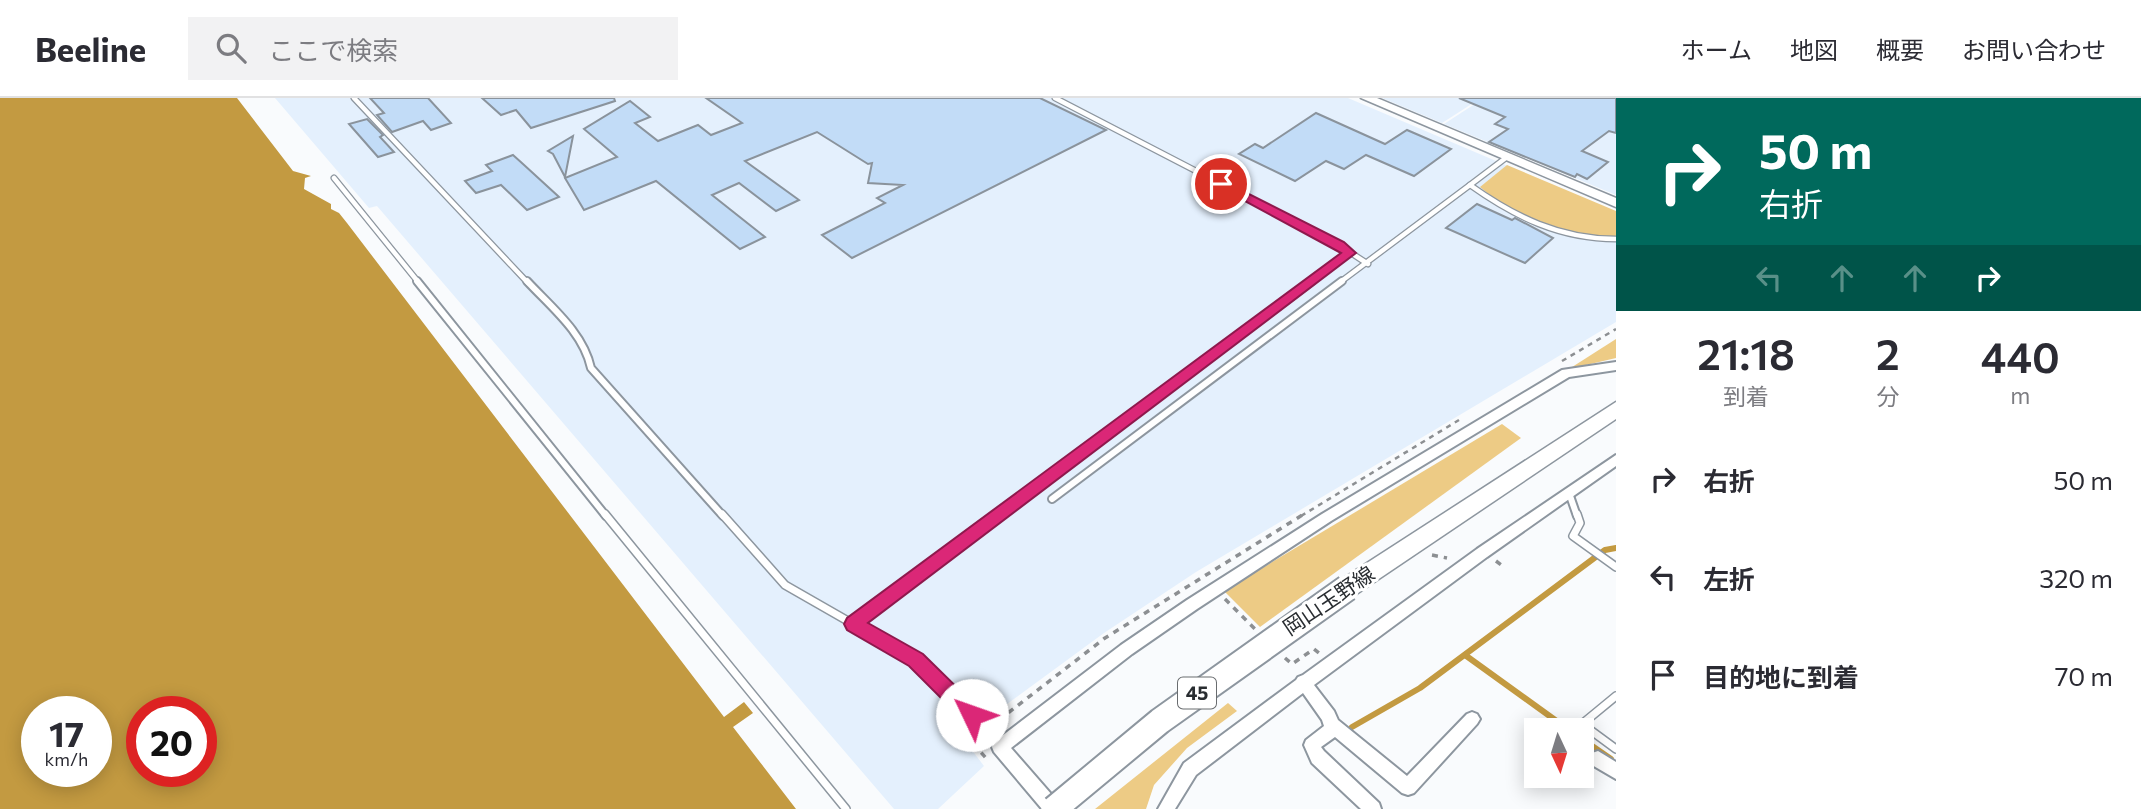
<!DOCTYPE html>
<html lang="ja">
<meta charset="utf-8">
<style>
:root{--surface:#fff;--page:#f2f2f3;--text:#2b2b33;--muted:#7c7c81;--line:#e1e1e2}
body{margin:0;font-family:Commissioner,"Noto Sans JP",sans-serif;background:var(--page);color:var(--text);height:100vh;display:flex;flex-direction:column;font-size:26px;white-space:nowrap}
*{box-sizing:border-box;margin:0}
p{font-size:23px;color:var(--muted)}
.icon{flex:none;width:38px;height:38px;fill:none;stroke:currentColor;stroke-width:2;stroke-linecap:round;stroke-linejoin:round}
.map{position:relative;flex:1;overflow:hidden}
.side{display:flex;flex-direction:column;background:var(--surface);width:525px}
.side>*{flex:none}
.top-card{background:#00695c;color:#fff;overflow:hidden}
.needle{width:46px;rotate:176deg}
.controls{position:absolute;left:1524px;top:620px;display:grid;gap:14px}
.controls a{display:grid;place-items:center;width:70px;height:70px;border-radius:0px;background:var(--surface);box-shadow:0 4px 18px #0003;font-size:35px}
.speed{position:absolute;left:21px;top:598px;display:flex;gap:14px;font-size:35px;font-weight:700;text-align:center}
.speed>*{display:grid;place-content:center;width:91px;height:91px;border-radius:50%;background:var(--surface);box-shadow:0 4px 18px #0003;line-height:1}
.speed small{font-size:18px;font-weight:400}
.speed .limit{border:10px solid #d22;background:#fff;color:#111}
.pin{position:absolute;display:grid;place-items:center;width:60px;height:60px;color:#fff;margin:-30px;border:4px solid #fff;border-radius:50%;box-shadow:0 2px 7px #0007}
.me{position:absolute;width:77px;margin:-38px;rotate:312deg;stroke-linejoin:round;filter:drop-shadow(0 0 5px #0008)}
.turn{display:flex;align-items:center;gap:24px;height:147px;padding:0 28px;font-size:32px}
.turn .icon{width:91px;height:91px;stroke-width:2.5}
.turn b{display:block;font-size:49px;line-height:60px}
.lanes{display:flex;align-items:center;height:66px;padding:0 28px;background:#0003;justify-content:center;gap:35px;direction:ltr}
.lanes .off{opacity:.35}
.eta{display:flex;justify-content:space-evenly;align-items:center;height:119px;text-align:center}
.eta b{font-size:42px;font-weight:600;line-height:49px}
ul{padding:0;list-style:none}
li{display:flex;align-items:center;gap:21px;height:98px;padding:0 28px}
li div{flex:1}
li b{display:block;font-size:26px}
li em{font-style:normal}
header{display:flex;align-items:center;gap:42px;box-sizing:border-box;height:98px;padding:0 35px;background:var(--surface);border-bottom:2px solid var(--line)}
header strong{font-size:33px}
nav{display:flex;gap:38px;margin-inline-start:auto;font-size:24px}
.search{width:490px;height:63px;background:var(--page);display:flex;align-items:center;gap:18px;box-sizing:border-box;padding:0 24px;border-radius:0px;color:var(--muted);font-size:26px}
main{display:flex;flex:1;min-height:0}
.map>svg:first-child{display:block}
.built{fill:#e4f0fd}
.green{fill:#edcb85}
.water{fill:#c39a41;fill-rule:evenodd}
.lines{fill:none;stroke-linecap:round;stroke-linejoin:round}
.stream{stroke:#c39a41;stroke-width:6}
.building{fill:#c2dcf7;stroke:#8a939c;stroke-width:2}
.lane-far2-casing{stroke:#8d969f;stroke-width:7}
.lane-far1-casing{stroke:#8d969f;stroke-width:10}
.lane-casing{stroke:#8d969f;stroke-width:10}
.street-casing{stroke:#8d969f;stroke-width:4}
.secondary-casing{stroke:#8d969f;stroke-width:3}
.primary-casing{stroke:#8d969f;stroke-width:3}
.path-far1{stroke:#8c8f92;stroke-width:2.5;stroke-dasharray:5 5;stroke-linecap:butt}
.path{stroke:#8c8f92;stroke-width:3.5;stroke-dasharray:6 6;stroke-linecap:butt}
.lane-far2{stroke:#fff;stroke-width:4.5}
.lane-far1{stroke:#fff;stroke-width:6}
.lane{stroke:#fff;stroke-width:7}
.street{fill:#fff;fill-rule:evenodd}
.secondary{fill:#fff;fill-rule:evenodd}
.primary{fill:#fff;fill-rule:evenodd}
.primary-bridge-casing{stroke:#8d969f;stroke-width:29;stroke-linecap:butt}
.primary-bridge{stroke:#fff;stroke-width:25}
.route{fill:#db2777;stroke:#8e194d;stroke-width:2}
.labels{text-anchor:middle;stroke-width:6;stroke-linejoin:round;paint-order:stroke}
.shield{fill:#fff;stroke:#696c6f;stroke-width:2}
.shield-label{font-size:19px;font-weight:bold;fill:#292d31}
.street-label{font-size:21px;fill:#292d31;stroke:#fff}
</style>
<header>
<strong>Beeline</strong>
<div class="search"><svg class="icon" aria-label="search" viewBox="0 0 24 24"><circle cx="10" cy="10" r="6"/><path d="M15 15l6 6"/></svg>ここで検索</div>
<nav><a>ホーム</a><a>地図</a><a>概要</a><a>お問い合わせ</a></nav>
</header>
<main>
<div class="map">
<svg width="1616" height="711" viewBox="0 0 1616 711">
<rect width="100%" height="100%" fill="#f9fbfd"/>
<g class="built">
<polygon points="275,0 1348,0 1616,114 1616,224 1196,474 1104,535 962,639 984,668 938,711 894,711 377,108 369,110"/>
<polygon points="1382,0 1481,0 1442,25"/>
<polygon points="1484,0 1616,0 1616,97 1444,26"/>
</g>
<g class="green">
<path d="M1507,67l109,46v25c-48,3 -100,-18 -136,-49z"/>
<polygon points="1616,241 1616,260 1569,271"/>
<polygon points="1502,326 1521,340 1260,529 1224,493"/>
<polygon points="1228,605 1237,613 1187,650 1154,687 1146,711 1095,711"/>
</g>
<path class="water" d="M0,0h237l56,73 18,5 -6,2 -1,11 27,15v5l8,4 8,10 377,494 20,-15 9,11 -20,14 63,82h-796zM37,614h59v60h-59zM142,614h59v60h-59z"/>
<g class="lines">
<g class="stream">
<polyline points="1465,557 1569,632"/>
<polyline points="1352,629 1420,590 1605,452 1616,450"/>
<polyline points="1582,641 1611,661"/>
</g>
</g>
<g class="building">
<polygon points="370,0 428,0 451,25 431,32 423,23 392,34 377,17 384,15"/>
<polygon points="482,0 614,0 615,3 531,30 516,12 501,17"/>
<polygon points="706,0 1040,0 1106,32 852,160 822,137 885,105 877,100 903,87 868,85 872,65 868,66 817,34 745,63 799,102 776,113 739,85 712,97 765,139 740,151 656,83 584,112 565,80 617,59 584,31 630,3 650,19 635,25 658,43 698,27 711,37 742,25"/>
<polygon points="1459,0 1616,0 1616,35 1609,33 1582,53 1608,64 1587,81 1577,76 1575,79 1489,44 1508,31 1495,26 1505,19"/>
<polygon points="1316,15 1385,46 1407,32 1451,51 1414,78 1366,57 1344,71 1326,63 1295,83 1239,56 1255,46 1263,50"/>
<polygon points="367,21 383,37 380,39 394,54 378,59 349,26"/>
<polygon points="573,38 565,79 553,56 548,53"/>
<polygon points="513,57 523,66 559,99 527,112 501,87 476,95 465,83 492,73 486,67"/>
<polygon points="1477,106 1512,122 1515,120 1553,140 1525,165 1446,130"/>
</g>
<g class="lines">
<defs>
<g id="lane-far2">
<polyline points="354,0 528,185"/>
<polyline points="1055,0 1339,147 1368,166"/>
<path d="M1507,59l-37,28c45,32 90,54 146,54"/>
<polyline points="334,80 419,185"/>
<polyline points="1310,185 1350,155"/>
<polyline points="1339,185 1470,87"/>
</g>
<g id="lane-far1">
<polyline points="417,183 606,418"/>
<path d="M527,183c24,26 56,51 64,87l132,148"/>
<polyline points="1569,395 1577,418"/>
<polyline points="1052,401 1342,183"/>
<polyline points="998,418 1312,183"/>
</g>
<g id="lane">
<polyline points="605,416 846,711"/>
<polyline points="722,416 785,487 916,562 941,590 1005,644"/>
<polyline points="1577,416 1580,425 1573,438 1616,469"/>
<polyline points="853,526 1000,416"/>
<polyline points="1616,598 1582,626 1616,651"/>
</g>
<g id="street">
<polygon points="1616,264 1616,272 1569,279 1331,423 1197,511 1132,556 1011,650 1059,705 1061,711 1042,711 994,654 992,649 994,644 1121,547 1187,502 1322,416 1562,272"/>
<polygon points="1616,357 1616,368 1487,459 1314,587 1334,613 1338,622 1407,678 1467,616 1472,614 1477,616 1480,621 1477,626 1414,695 1408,697 1402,695 1335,639 1321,649 1324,653 1379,705 1381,711 1361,711 1312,665 1304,647 1306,642 1324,628 1322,622 1303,595 1196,677 1175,711 1158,711 1184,665 1296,582 1298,579 1303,577 1477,451"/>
<polygon points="1598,653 1616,664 1616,681 1592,667 1590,661 1592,655"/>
</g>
<polygon id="secondary" points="1361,0 1377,0 1616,100 1616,109"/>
<polygon id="primary" points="1616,304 1616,321 1355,497 1347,500 1339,497 1335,490 1339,483"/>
</defs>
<use href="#lane-far2" class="lane-far2-casing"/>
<use href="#lane-far1" class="lane-far1-casing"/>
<use href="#lane" class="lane-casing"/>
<use href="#street" class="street-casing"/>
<use href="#secondary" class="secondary-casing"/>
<use href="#primary" class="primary-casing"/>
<g class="path-far1">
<polyline points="1562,263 1616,231"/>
<polyline points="1301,418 1459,322"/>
</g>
<g class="path">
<polyline points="1432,457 1447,460"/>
<polyline points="1496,463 1504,469"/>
<polyline points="1225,501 1255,531"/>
<polyline points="1285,560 1292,566 1314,551 1319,555"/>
<polyline points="999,622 1105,540 1304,416"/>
<polyline points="980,638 972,644 986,660"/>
</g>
<use href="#lane-far2" class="lane-far2"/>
<use href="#lane-far1" class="lane-far1"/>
<use href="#lane" class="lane"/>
<use href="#street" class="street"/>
<use href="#secondary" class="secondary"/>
<use href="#primary" class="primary"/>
<defs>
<polyline id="primary-bridge" points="1054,711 1160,623 1347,490"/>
</defs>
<use href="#primary-bridge" class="primary-bridge-casing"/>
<use href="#primary-bridge" class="primary-bridge"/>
</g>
<polygon class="route" points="1221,82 1344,144 1356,155 868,525 923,556 979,611 982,617 979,624 972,627 965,624 909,568 847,532 844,526 847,520 1341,155 1217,88 1215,86"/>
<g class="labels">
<rect class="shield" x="1178" y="579.5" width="38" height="31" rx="5"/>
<g class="shield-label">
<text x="1197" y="602">45</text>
</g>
<g class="street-label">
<text transform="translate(1329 503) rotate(-34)" y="7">岡山玉野線</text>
</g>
</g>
</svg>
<div class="controls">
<a><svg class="needle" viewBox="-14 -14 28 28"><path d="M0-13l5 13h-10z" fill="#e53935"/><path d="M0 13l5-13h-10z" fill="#7c7c81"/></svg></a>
</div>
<div class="speed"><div>17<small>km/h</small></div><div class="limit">20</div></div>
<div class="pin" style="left:1221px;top:86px;background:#d93025"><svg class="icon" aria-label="arrive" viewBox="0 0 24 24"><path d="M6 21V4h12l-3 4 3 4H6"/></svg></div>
<svg class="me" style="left:972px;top:617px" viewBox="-20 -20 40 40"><circle r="19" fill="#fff"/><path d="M0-13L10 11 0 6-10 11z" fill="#db2777"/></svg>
</div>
<section class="side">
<div class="top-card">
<div class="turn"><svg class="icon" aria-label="right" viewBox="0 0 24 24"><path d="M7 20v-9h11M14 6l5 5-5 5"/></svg><div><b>50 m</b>右折</div></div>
<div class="lanes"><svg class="icon off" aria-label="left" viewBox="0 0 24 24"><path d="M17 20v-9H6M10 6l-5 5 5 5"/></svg><svg class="icon off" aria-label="ahead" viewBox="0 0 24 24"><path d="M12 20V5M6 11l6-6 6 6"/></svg><svg class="icon off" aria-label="ahead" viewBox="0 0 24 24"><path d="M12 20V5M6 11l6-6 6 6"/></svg><svg class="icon" aria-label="right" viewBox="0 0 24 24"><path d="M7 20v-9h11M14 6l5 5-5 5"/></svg></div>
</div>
<div class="eta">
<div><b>21:18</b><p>到着</p></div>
<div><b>2</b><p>分</p></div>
<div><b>440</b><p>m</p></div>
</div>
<ul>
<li><svg class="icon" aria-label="right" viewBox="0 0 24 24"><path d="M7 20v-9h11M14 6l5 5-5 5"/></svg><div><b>右折</b></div><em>50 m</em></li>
<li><svg class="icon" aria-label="left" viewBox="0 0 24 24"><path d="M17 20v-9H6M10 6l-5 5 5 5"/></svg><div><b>左折</b></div><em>320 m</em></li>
<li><svg class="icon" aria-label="arrive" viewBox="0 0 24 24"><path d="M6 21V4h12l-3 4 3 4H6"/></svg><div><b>目的地に到着</b></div><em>70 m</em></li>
</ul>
</section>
</main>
